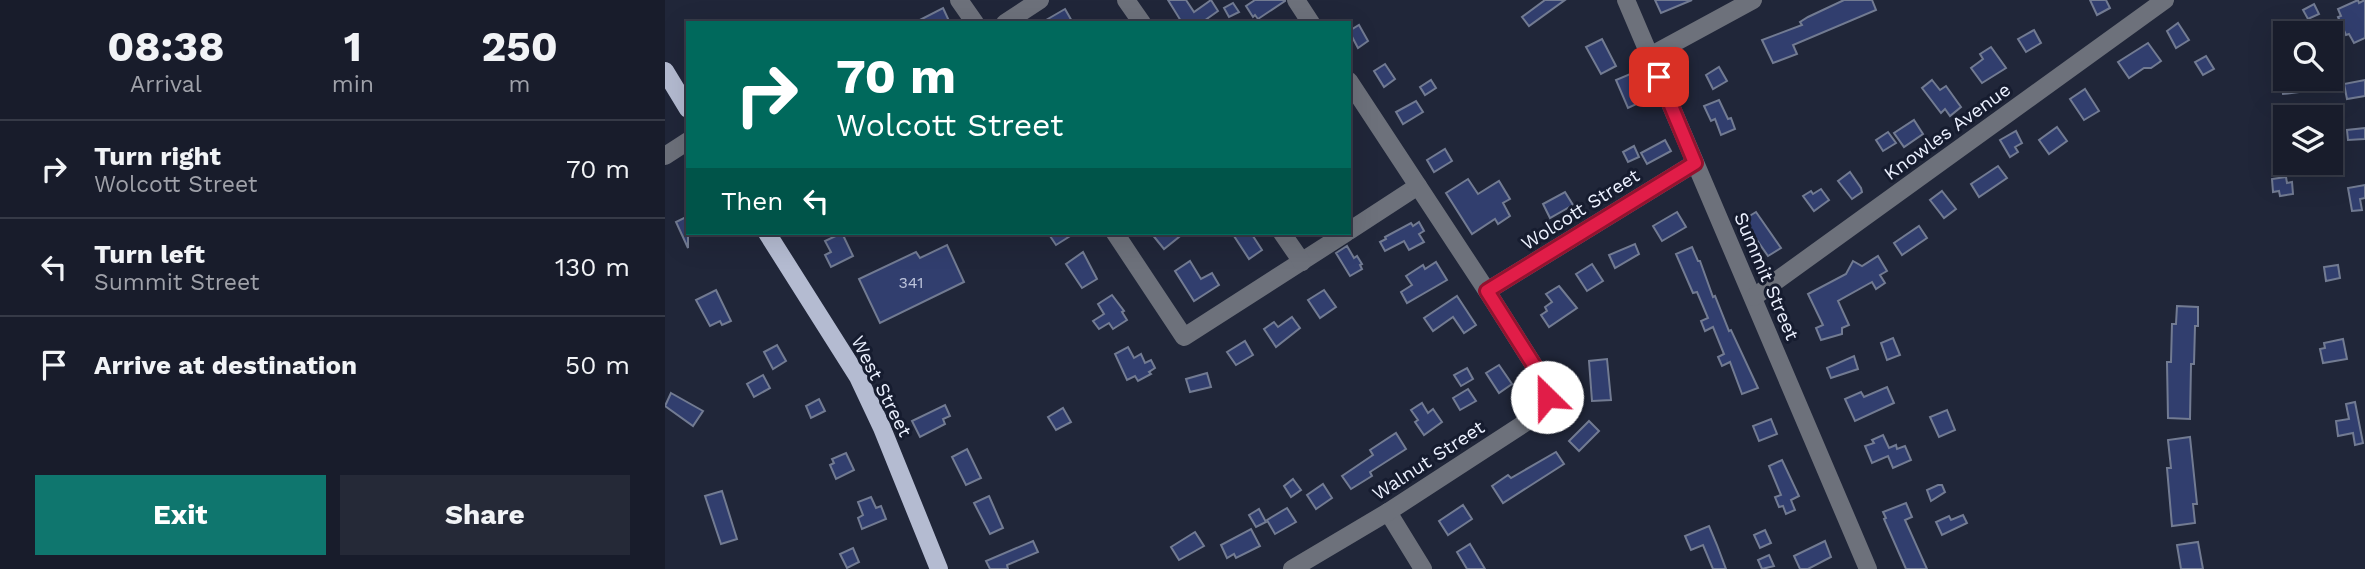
<!DOCTYPE html>
<style>
:root{--surface:#181c2b;--page:#252937;--text:#f1f3f6;--muted:#9fa1a9;--line:#363a47;--accent:#0f766e}
body{margin:0;font-family:"Work Sans",sans-serif;background:var(--page);color:var(--text);height:100vh;display:flex;flex-direction:column;font-size:26px;white-space:nowrap}
*{box-sizing:border-box;margin:0}
p{font-size:23px;color:var(--muted)}
.icon{flex:none;width:38px;height:38px;fill:none;stroke:currentColor;stroke-width:2;stroke-linecap:round;stroke-linejoin:round}
.map{position:relative;flex:1;overflow:hidden}
.sheet{display:flex;flex-direction:column;background:var(--surface);width:665px}
.sheet>*{flex:none}
.hud{position:absolute;left:21px;top:21px;width:665px;height:214px;border-radius:0px;box-shadow:0 7px 28px #0002,0 0 0 2px var(--line);background:#00695c;color:#fff;overflow:hidden}
.controls{position:absolute;left:1608px;top:21px;display:grid;gap:14px}
.controls a{display:grid;place-items:center;width:70px;height:70px;border-radius:0px;background:var(--surface);box-shadow:0 7px 28px #0002,0 0 0 2px var(--line);font-size:35px}
.pin{position:absolute;display:grid;place-items:center;width:60px;height:60px;color:#fff;margin:-30px;border-radius:14px;box-shadow:0 4px 10px #0006}
.me{position:absolute;width:77px;margin:-38px;rotate:337deg;stroke-linejoin:round;filter:drop-shadow(0 0 5px #0008)}
.turn{display:flex;align-items:center;gap:24px;height:147px;padding:0 35px;font-size:32px}
.turn .icon{width:91px;height:91px;stroke-width:2.5}
.turn b{display:block;font-size:49px;line-height:60px}
.then{display:flex;align-items:center;height:66px;padding:0 35px;background:#0003;gap:14px;font-size:26px}
.eta{display:flex;justify-content:space-evenly;align-items:center;height:119px;text-align:center}
.eta b{font-size:42px;font-weight:700;line-height:49px}
.cta{display:flex;gap:14px;margin-top:auto;padding:14px 35px}
.cta a{flex:1;height:80px;border-radius:0px;background:var(--accent);color:#fff;font-size:28px;font-weight:700;line-height:80px;text-align:center}
.cta a+a{background:var(--page);color:var(--text)}
ul{padding:0;list-style:none}
li{display:flex;align-items:center;gap:21px;height:98px;padding:0 35px;border-top:2px solid var(--line)}
li div{flex:1}
li b{display:block;font-size:26px}
li em{font-style:normal}
main{display:flex;flex:1;min-height:0}
.map>svg:first-child{display:block}
.building{fill:#313e6e;stroke:#727b92;stroke-width:2}
.lines{fill:none;stroke-linecap:round;stroke-linejoin:round}
.minor{stroke:#6d717b;stroke-width:18}
.major{stroke:#b4bbd1;stroke-width:18}
.route-casing{stroke:#92132f;stroke-width:18}
.route{stroke:#e11d48;stroke-width:12}
.labels{text-anchor:middle;stroke-width:6;stroke-linejoin:round;paint-order:stroke}
.number-label{font-size:16px;fill:#bdc4db}
.street-label{font-size:19px;fill:#ecf1ff;stroke:#161c2f}
</style>
<main>
<section class="sheet">
<div class="eta">
<div><b>08:38</b><p>Arrival</p></div>
<div><b>1</b><p>min</p></div>
<div><b>250</b><p>m</p></div>
</div>
<ul>
<li><svg class="icon" aria-label="right" viewBox="0 0 24 24"><path d="M7 20v-9h11M14 6l5 5-5 5"/></svg><div><b>Turn right</b><p>Wolcott Street</p></div><em>70 m</em></li>
<li><svg class="icon" aria-label="left" viewBox="0 0 24 24"><path d="M17 20v-9H6M10 6l-5 5 5 5"/></svg><div><b>Turn left</b><p>Summit Street</p></div><em>130 m</em></li>
<li><svg class="icon" aria-label="arrive" viewBox="0 0 24 24"><path d="M6 21V4h12l-3 4 3 4H6"/></svg><div><b>Arrive at destination</b></div><em>50 m</em></li>
</ul>
<div class="cta"><a>Exit</a><a>Share</a></div>
</section>
<div class="map">
<svg width="1700" height="569" viewBox="0 0 1700 569">
<rect width="100%" height="100%" fill="#202639"/>
<g class="building">
<polygon points="503,0 521,0 529,12 546,0 553,11 536,23 514,23 516,21"/>
<polygon points="590,0 620,0 620,1 593,19 590,15 588,17 581,6"/>
<polygon points="880,0 900,0 864,26 857,17"/>
<polygon points="990,0 1027,0 996,13"/>
<polygon points="1179,0 1207,0 1211,10 1128,45 1132,54 1108,63 1097,40 1137,25 1135,22 1143,17"/>
<polygon points="1425,0 1441,0 1445,8 1432,15"/>
<polygon points="1693,0 1694,3 1700,0 1700,38 1689,43 1684,34 1681,35 1673,17 1676,16 1673,9"/>
<polygon points="568,3 574,12 564,17 559,8"/>
<polygon points="1649,4 1654,14 1643,19 1638,10"/>
<polygon points="278,8 285,23 249,23"/>
<polygon points="400,9 408,23 376,23"/>
<polygon points="1513,23 1524,40 1511,48 1502,31"/>
<polygon points="694,25 703,41 693,48 684,31"/>
<polygon points="1369,30 1376,43 1361,52 1353,39"/>
<polygon points="937,39 951,66 936,74 921,47"/>
<polygon points="1483,43 1496,61 1486,68 1479,68 1464,78 1453,62"/>
<polygon points="1326,47 1341,68 1317,83 1306,68 1318,59 1315,54"/>
<polygon points="1541,56 1549,69 1538,75 1530,62"/>
<polygon points="720,64 730,79 719,87 709,71"/>
<polygon points="1054,67 1062,81 1048,89 1041,75"/>
<polygon points="970,72 977,87 974,89 978,101 963,108 951,80"/>
<polygon points="1616,79 1633,79 1635,92 1618,94"/>
<polygon points="766,80 771,88 760,95 755,87"/>
<polygon points="1267,80 1275,90 1281,86 1296,107 1285,116 1280,109 1276,113 1257,88"/>
<polygon points="1700,80 1700,96 1682,99 1679,84"/>
<polygon points="1420,89 1434,111 1419,120 1405,99"/>
<polygon points="1054,100 1063,119 1066,118 1070,129 1056,135 1050,119 1046,121 1039,106"/>
<polygon points="751,101 758,112 738,124 731,112"/>
<polygon points="1249,120 1258,134 1239,147 1229,133"/>
<polygon points="1392,127 1402,141 1384,154 1374,140"/>
<polygon points="1700,128 1700,139 1683,140 1682,130"/>
<polygon points="1351,131 1357,143 1350,147 1353,152 1345,157 1335,140"/>
<polygon points="1223,132 1231,143 1218,151 1211,140"/>
<polygon points="1000,140 1006,151 982,164 976,153"/>
<polygon points="969,146 974,157 963,162 958,152"/>
<polygon points="780,149 787,161 769,172 762,160"/>
<polygon points="1333,166 1342,178 1314,197 1306,184"/>
<polygon points="1185,172 1196,188 1197,192 1187,199 1173,181"/>
<polygon points="1621,177 1622,183 1627,182 1628,194 1615,196 1614,191 1608,192 1607,179"/>
<polygon points="803,179 813,194 834,181 845,199 838,203 845,216 833,224 830,219 807,234 781,193"/>
<polygon points="1700,185 1700,198 1695,199 1697,210 1687,211 1683,188"/>
<polygon points="1156,189 1164,200 1149,211 1138,196 1146,191 1148,194"/>
<polygon points="1277,191 1291,209 1279,218 1265,200"/>
<polygon points="900,192 908,205 885,218 878,204"/>
<polygon points="1012,212 1021,227 997,241 988,226"/>
<polygon points="1091,212 1116,248 1103,256 1078,220"/>
<polygon points="23,216 23,248 11,222"/>
<polygon points="754,222 759,231 754,234 759,242 744,250 739,241 720,251 715,242 721,239 720,237 746,223 748,226"/>
<polygon points="1254,226 1262,238 1237,255 1229,243"/>
<polygon points="177,233 188,256 166,267 160,255 166,252 160,241"/>
<polygon points="383,233 410,233 391,245"/>
<polygon points="486,233 519,233 499,249"/>
<polygon points="567,233 586,233 597,250 584,259"/>
<polygon points="970,244 974,254 950,268 944,255"/>
<polygon points="282,245 299,282 215,323 194,279 251,252 255,258"/>
<polygon points="682,246 689,258 692,256 697,264 695,265 697,269 685,276 671,253"/>
<polygon points="1027,247 1033,261 1035,261 1048,297 1050,296 1064,331 1066,330 1093,388 1077,394 1065,362 1057,366 1053,357 1059,354 1048,327 1040,331 1036,321 1043,318 1032,292 1028,293 1011,254"/>
<polygon points="418,252 432,279 417,288 401,264"/>
<polygon points="1213,256 1222,271 1215,275 1220,283 1211,289 1207,282 1173,301 1184,325 1177,328 1177,334 1156,340 1151,328 1158,325 1143,294 1181,274 1188,261 1197,266"/>
<polygon points="525,261 536,279 547,273 554,285 529,301 510,271"/>
<polygon points="771,262 782,280 742,303 736,292 747,285 741,276 758,265 760,269"/>
<polygon points="927,264 938,281 922,291 911,274"/>
<polygon points="1673,265 1675,278 1661,281 1659,267"/>
<polygon points="894,286 912,308 884,327 876,315 882,311 880,307 887,302 881,294"/>
<polygon points="51,290 66,321 57,325 55,321 45,326 31,300"/>
<polygon points="659,290 671,307 655,318 643,300"/>
<polygon points="447,295 459,311 457,312 462,320 448,329 444,323 434,329 428,321 439,314 433,304"/>
<polygon points="792,296 811,325 799,333 788,317 768,331 759,318"/>
<polygon points="1512,306 1533,307 1533,326 1530,326 1529,364 1526,364 1525,419 1503,418 1502,362 1506,362 1507,324 1511,324"/>
<polygon points="627,317 635,328 611,347 599,329 609,322 613,327"/>
<polygon points="1228,338 1235,355 1222,360 1216,343"/>
<polygon points="1678,339 1682,359 1658,363 1655,349 1660,348 1659,343"/>
<polygon points="580,341 588,355 571,365 562,352"/>
<polygon points="112,345 121,361 108,369 99,352"/>
<polygon points="463,347 469,358 476,354 480,363 486,360 490,368 484,372 486,374 473,381 470,376 462,380 450,354"/>
<polygon points="1189,356 1193,369 1166,378 1162,368"/>
<polygon points="942,359 946,400 927,401 924,361"/>
<polygon points="834,365 847,384 834,393 821,373"/>
<polygon points="802,368 808,379 796,386 789,375"/>
<polygon points="542,373 546,387 525,392 521,379"/>
<polygon points="98,375 105,388 89,397 82,384"/>
<polygon points="1222,387 1229,403 1190,421 1180,399 1196,392 1199,397"/>
<polygon points="803,389 811,401 795,410 788,398"/>
<polygon points="6,393 38,411 28,426 0,406"/>
<polygon points="154,399 160,411 146,418 141,406"/>
<polygon points="1690,402 1698,443 1690,445 1688,433 1673,436 1671,421 1684,419 1681,404"/>
<polygon points="757,403 763,413 768,409 777,422 759,435 750,422 753,420 746,410"/>
<polygon points="280,405 285,416 278,419 280,424 255,437 247,421"/>
<polygon points="398,408 406,422 391,430 383,417"/>
<polygon points="1282,410 1290,430 1274,437 1265,417"/>
<polygon points="1106,419 1112,434 1094,441 1088,426"/>
<polygon points="924,421 934,431 914,451 904,441"/>
<polygon points="731,433 741,449 705,472 707,476 686,489 677,476 708,455 705,450"/>
<polygon points="1218,435 1224,448 1231,445 1232,449 1240,446 1246,460 1228,468 1223,456 1207,463 1200,446 1209,443 1207,440"/>
<polygon points="1525,437 1532,504 1528,504 1530,523 1507,526 1502,468 1506,468 1503,440"/>
<polygon points="302,449 316,478 301,485 287,457"/>
<polygon points="891,452 899,464 838,503 827,486 843,475 846,478"/>
<polygon points="181,453 189,470 171,479 165,465 169,463 167,459"/>
<polygon points="1117,460 1134,496 1126,500 1130,510 1121,514 1118,506 1114,507 1110,497 1116,495 1104,466"/>
<polygon points="628,479 636,490 626,497 619,486"/>
<polygon points="658,484 667,498 651,509 642,495"/>
<polygon points="1273,485 1277,485 1280,492 1266,501 1262,490"/>
<polygon points="57,491 72,539 56,544 40,496"/>
<polygon points="324,496 338,528 325,534 309,503"/>
<polygon points="206,497 211,508 216,506 221,519 197,529 193,518 198,515 193,502"/>
<polygon points="1241,503 1247,517 1240,520 1262,569 1241,569 1219,519 1221,518 1218,512"/>
<polygon points="798,505 807,519 783,535 774,521"/>
<polygon points="622,508 631,522 610,534 602,520"/>
<polygon points="594,509 601,522 591,527 584,515"/>
<polygon points="1298,515 1302,523 1277,535 1271,522 1284,516 1286,520"/>
<polygon points="1044,526 1052,545 1061,569 1048,569 1038,545 1026,550 1020,536"/>
<polygon points="586,529 595,546 571,558 569,554 562,558 556,545"/>
<polygon points="1100,530 1106,543 1095,548 1089,535"/>
<polygon points="530,532 539,546 514,560 506,547"/>
<polygon points="368,541 373,552 342,565 343,569 325,569 321,561"/>
<polygon points="1160,541 1166,557 1143,569 1135,569 1129,556"/>
<polygon points="1533,542 1538,569 1516,569 1512,545"/>
<polygon points="805,544 820,569 802,569 792,552"/>
<polygon points="188,548 194,562 182,568 175,554"/>
<polygon points="1104,555 1109,566 1097,569 1093,560"/>
</g>
<g class="lines">
<g class="minor">
<polyline points="294,0 310,23"/>
<polyline points="461,0 477,23"/>
<polyline points="631,0 646,23"/>
<polyline points="961,0 1203,569"/>
<polyline points="340,23 375,0"/>
<polyline points="985,56 1088,0"/>
<polyline points="0,156 23,141"/>
<polyline points="684,231 753,186"/>
<polyline points="450,233 519,337 681,233"/>
<polyline points="617,233 637,262"/>
<polyline points="822,291 1030,163"/>
<polyline points="1089,297 1500,0"/>
<polyline points="723,512 758,569"/>
<polyline points="627,569 723,512 872,415 882,397 877,378 822,291 684,81"/>
</g>
<g class="major">
<polyline points="0,71 23,109"/>
<polyline points="102,233 193,377 217,428 274,569"/>
</g>
</g>
<g class="lines">
<defs>
<polyline id="route" points="882,397 877,378 822,291 1030,163 994,77"/>
</defs>
<use href="#route" class="route-casing"/>
<use href="#route" class="route"/>
</g>
<g class="labels">
<g class="number-label">
<text x="246" y="288">341</text>
</g>
<g class="street-label">
<text transform="translate(1282 131) rotate(-36)" y="7">Knowles Avenue</text>
<text transform="translate(915 209) rotate(-32)" y="7">Wolcott Street</text>
<text transform="translate(1102 276) rotate(67)" y="7">Summit Street</text>
<text transform="translate(217 386) rotate(63)" y="7">West Street</text>
<text transform="translate(763 460) rotate(-33)" y="7">Walnut Street</text>
</g>
</g>
</svg>
<div class="controls">
<a><svg class="icon" aria-label="search" viewBox="0 0 24 24"><circle cx="10" cy="10" r="6"/><path d="M15 15l6 6"/></svg></a>
<a><svg class="icon" aria-label="layers" viewBox="0 0 24 24"><path d="M12 4l9 5-9 5-9-5zM3 14l9 5 9-5"/></svg></a>
</div>
<div class="pin" style="left:994px;top:77px;background:#d93025"><svg class="icon" aria-label="arrive" viewBox="0 0 24 24"><path d="M6 21V4h12l-3 4 3 4H6"/></svg></div>
<svg class="me" style="left:882px;top:397px" viewBox="-20 -20 40 40"><circle r="19" fill="#fff"/><path d="M0-13L10 11 0 6-10 11z" fill="#e11d48"/></svg>
<div class="hud">
<div class="turn"><svg class="icon" aria-label="right" viewBox="0 0 24 24"><path d="M7 20v-9h11M14 6l5 5-5 5"/></svg><div><b>70 m</b>Wolcott Street</div></div>
<div class="then">Then<svg class="icon" aria-label="left" viewBox="0 0 24 24"><path d="M17 20v-9H6M10 6l-5 5 5 5"/></svg></div>
</div>
</div>
</main>
